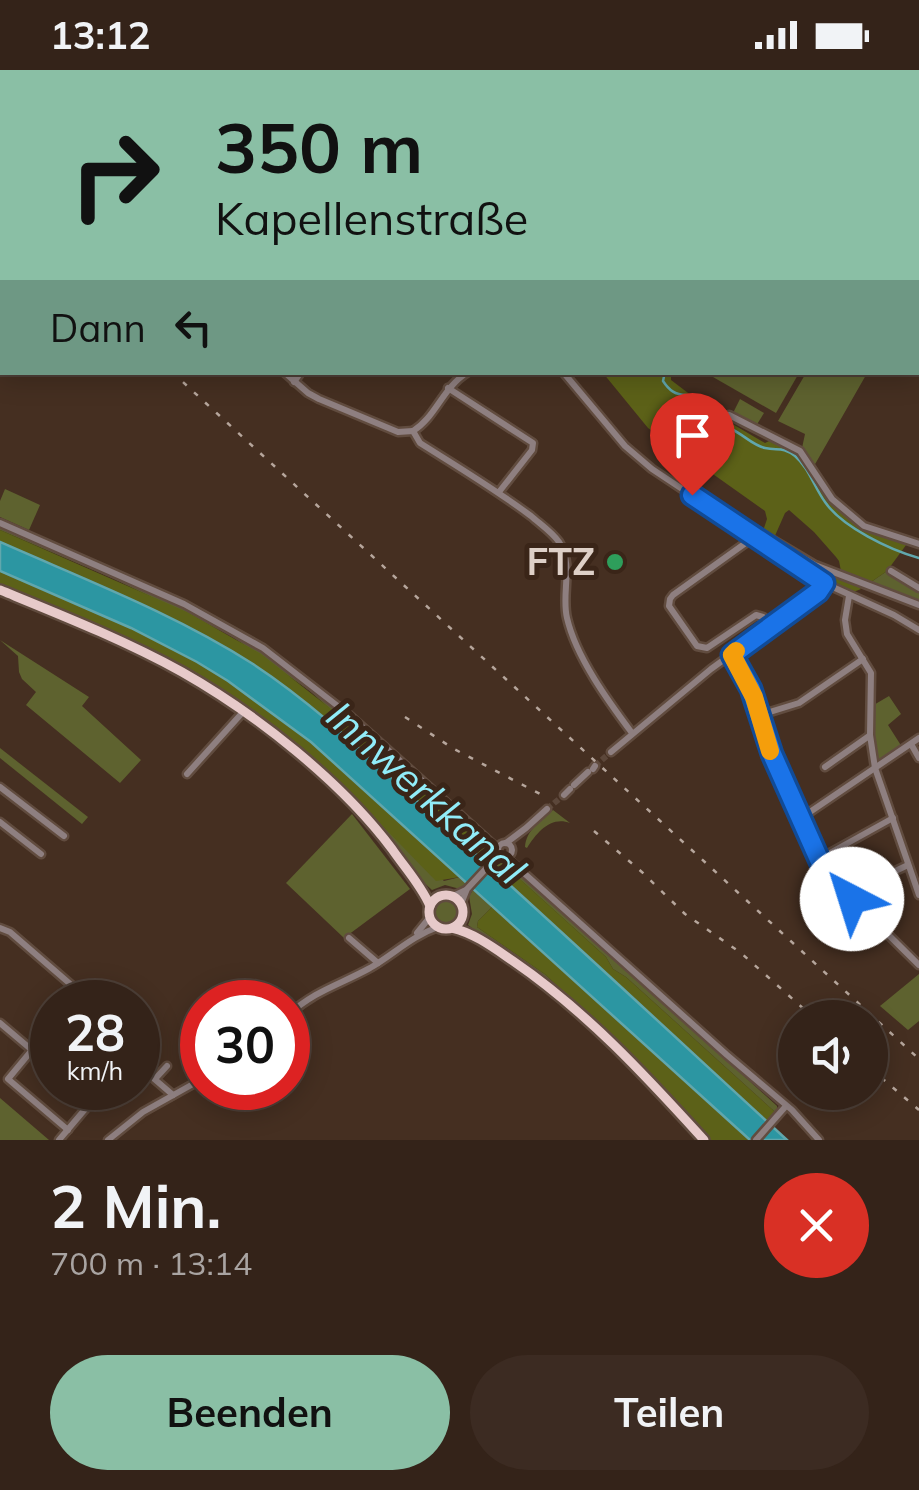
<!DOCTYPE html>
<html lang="de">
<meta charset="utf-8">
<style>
:root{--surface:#342319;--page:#3c2b22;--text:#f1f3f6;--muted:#a9a4a2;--line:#4e4038;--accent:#8abfa5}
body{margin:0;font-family:Mulish,sans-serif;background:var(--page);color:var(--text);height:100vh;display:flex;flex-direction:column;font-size:38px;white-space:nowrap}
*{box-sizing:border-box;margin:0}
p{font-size:32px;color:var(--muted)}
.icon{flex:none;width:55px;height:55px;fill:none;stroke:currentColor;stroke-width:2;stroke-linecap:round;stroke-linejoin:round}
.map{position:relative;height:1070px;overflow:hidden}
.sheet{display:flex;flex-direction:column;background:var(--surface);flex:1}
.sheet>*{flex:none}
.guide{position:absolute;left:0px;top:0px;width:920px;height:305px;box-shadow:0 5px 25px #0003,0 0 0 2px var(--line);background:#8abfa5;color:#111;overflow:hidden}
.fabs{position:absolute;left:778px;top:930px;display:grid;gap:20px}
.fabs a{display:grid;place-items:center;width:110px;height:110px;border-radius:50%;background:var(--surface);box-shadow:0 5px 25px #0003,0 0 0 2px var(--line);font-size:50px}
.speed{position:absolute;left:30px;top:910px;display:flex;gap:20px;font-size:50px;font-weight:700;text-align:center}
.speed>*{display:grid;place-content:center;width:130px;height:130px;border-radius:50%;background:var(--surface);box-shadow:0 5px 25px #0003,0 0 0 2px var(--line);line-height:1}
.speed small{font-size:25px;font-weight:400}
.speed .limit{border:15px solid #d22;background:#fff;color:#111}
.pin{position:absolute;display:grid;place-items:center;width:85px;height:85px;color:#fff;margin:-102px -42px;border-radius:50% 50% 50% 0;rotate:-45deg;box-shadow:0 0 10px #0007}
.pin .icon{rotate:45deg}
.me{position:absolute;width:110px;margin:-55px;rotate:320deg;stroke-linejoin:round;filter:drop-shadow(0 0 8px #0008)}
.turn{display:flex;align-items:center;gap:35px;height:210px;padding:0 50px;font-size:45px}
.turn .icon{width:130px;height:130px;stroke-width:2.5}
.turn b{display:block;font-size:70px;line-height:85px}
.then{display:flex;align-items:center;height:95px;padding:0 50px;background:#0003;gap:20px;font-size:38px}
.round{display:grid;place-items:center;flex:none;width:105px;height:105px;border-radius:52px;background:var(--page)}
.summary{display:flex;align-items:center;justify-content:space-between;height:170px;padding:0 50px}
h1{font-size:60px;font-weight:700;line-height:75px}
.button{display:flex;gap:20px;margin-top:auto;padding:20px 50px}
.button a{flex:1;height:115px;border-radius:60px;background:var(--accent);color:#111;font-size:40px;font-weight:700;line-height:115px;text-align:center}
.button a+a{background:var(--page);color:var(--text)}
.status{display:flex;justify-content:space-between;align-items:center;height:70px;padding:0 50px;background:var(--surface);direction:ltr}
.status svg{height:28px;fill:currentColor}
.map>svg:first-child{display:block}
.green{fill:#5e622f}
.forest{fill:#5c6118}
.water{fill:#2c96a2;stroke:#61a7ad;stroke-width:2.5}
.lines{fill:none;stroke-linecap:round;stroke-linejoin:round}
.stream{stroke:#61a7ad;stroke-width:2.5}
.minor-tunnel{stroke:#5c473a;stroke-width:6;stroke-dasharray:6 3;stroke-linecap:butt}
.minor-casing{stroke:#614c3f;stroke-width:11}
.major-casing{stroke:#614c3f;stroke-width:14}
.minor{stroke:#8e7f80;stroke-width:6}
.major{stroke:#e7caca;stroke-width:9}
.rail{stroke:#b6a69c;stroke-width:2.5;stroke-dasharray:5 10;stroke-linecap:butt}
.route-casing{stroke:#114b97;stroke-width:25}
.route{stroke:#1a73e8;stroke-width:18}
.slow{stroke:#f59e0b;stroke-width:18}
.leisure-dot{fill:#2e9e5b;stroke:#3a2518;stroke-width:4}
.labels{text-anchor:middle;stroke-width:10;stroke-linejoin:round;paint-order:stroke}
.poi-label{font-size:38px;font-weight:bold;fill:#ded0c7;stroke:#3a2518;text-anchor:end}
.water-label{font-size:40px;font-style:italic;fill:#91ecf8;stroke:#3a2518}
</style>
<div class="status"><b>13:12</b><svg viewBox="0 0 49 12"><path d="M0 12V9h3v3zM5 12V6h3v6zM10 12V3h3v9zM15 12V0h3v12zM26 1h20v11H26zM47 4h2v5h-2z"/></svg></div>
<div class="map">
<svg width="919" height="1070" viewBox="0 0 919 1070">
<rect width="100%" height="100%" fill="#452f21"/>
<g class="green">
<polygon points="863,302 866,305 814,396 802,378 805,364 778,351 806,303"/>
<polygon points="706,303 799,302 799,303 776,343"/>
<polygon points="740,329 764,343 756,356 733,343"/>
<polygon points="5,419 40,435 29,460 0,447 0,431"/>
<path d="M0,456c95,41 196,77 280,137 52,37 98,82 145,125l1,4 -27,-21 -89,-80 -80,-56 -118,-57 -112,-48z"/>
<polygon points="887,501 919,521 919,533 871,512"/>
<polygon points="0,515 116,564 176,593 221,620 306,684 444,811 460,807 467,814 460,819 445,815 432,820 420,809 365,742 314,693 155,584"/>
<polygon points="0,570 89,627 82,636 141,690 120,713 26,635 36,622 22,609 19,602 18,586"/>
<polygon points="889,626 901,644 888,655 902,677 878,693 872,666 872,636"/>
<polygon points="0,678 88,747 82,754 0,688"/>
<path d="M553,740l17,13c-19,-7 -33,9 -43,25l-2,-1c1,-17 16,-26 28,-37z"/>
<polygon points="352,744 410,819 344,868 286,813"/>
<polygon points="462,754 467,755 492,779 491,785 485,793 466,775 469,772 468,765"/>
<polygon points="503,791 511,794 777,1036 777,1040 775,1042 626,907 613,899 606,887 524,813 511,802 502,808 492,799"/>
<polygon points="473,820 492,837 478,851 477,857 546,905 590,948 468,855 472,844 469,826"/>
<circle cx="446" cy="842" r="13"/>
<polygon points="919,904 919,951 908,960 880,936"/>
<polygon points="0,1028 49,1070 0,1070"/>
</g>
<g class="forest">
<polygon points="497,0 839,0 814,2 501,2"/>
<polygon points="603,303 671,303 671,310 717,345 765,373 771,370 796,381 825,423 854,450 909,471 887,501 871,512 841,501 839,491 836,487 814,462 789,440 785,443 774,468 763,461 767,449 765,441 648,358"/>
<path d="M0,460l189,83 72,41 70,55 131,115 6,11 1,7 -3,3c-68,-61 -134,-128 -210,-179 -79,-52 -170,-86 -256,-124z"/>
<polygon points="797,487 850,508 861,519 851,523 822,507"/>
<path d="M0,501c77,33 157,63 227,109 85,56 158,129 233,197l-24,4c-50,-51 -98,-103 -154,-147 -65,-52 -136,-87 -212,-120 -23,-10 -46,-22 -70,-30z"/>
<polygon points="511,801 606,887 613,899 626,907 775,1042 767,1051 502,808"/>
<polygon points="492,837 750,1070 711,1070 647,1003 546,905 477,857 478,851"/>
</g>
<path class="water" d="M0,472c86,38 175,72 253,122 70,46 130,107 192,162 115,104 228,209 342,314h-37l-439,-398 -83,-61 -31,-19 -66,-34 -131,-57z"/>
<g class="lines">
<g class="stream">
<polyline points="460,0 460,2"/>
<path d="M665,302l-2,9c6,9 12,14 23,14"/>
<path d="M716,354c5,3 10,4 15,5 12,5 21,16 34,19 13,3 17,-2 30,8 14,12 19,31 30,46 17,25 65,48 94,56"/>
</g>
<g class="minor-tunnel">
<polyline points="595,696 611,682"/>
<polyline points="547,739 564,725"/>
</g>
<defs>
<g id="minor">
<polyline points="105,0 107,2"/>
<polyline points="366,0 368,2"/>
<polyline points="118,2 120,0"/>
<polyline points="187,2 189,0"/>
<polyline points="271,2 273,0"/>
<polyline points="0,78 2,81"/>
<polyline points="284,302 308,323 319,329 398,362 413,361"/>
<polyline points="563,302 625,376 652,399 824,513 894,545 919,560"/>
<polyline points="294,312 301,302"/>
<polyline points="448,318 533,373 532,380 499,422"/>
<polyline points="729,345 800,381 832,429 864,456 919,474"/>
<path d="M413,361l7,12c38,24 75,46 111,73 9,8 21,16 28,26 15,23 2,52 8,76 9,39 41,83 65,115"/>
<path d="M413,361c23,-14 29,-43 55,-59"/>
<polyline points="0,453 184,534 263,578 348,644 498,779"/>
<polyline points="740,457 745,454 748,455 815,495 919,535"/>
<polyline points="754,467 673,525 670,529 669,536 697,576 707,578 756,545 763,547 771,555"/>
<polyline points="891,501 919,518"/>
<polyline points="849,526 845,550 847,564 871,603 870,665 875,698 919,825"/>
<polyline points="732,585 751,619 772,685 823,796 835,812 919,895"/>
<polyline points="760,645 799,633 863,589"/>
<polyline points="911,674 919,688"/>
<polyline points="611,682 711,599 817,522 824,513"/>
<polyline points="825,697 869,666"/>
<polyline points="593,699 595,696"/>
<polyline points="187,704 243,642"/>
<polyline points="574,715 588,702"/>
<polyline points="0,717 64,766"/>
<polyline points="564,725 570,719"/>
<polyline points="800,747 807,744 919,668"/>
<polyline points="0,752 41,784"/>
<circle cx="505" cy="780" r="7"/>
<polyline points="506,773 526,758 547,739"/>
<polyline points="506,787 727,985 792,1040 819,1070"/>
<polyline points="819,789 893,748"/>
<polyline points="451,827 466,820"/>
<polyline points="852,829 889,804 908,795"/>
<polyline points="461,834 467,819 494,790 498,781"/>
<polyline points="0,858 10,862 91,932"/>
<polyline points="417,863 430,847"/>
<polyline points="349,868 378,893"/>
<polyline points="93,932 107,916"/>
<path d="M288,945c28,-25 51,-30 82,-47 24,-14 42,-32 68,-41"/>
<polyline points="0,953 52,997"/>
<polyline points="32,980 8,1009 68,1060"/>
<polyline points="138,995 173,1025"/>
<polyline points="155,1009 167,996"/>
<polyline points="59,1070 92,1031 76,1018"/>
<polyline points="108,1070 143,1042 202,1009"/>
<polyline points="756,1070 786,1036"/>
</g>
<g id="major">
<polyline points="487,0 489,2"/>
<polyline points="918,288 919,289"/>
<path d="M0,520c61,25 124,50 182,82 74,42 159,109 210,177 13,19 29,36 38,57"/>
<circle cx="446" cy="842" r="17"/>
<path d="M452,858c22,5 42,20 61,33 73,50 132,114 191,179"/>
</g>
</defs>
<use href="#minor" class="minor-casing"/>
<use href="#major" class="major-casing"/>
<use href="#minor" class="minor"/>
<use href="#major" class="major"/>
<g class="rail">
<polyline points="0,148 2,150"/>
<polyline points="172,302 919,989"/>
<polyline points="405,647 454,679 542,725"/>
<polyline points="594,761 643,803 685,844 741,883 814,948"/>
<polyline points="870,998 919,1040"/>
</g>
</g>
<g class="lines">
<defs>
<polyline id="route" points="692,425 824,513 818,522 732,585 751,619 772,684 822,796 852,829"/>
</defs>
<use href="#route" class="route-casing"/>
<use href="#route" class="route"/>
<polyline class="slow" points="736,581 732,585 754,627 770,681"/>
</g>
<circle class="leisure-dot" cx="615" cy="492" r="10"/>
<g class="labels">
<g class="poi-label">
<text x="595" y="505">FTZ</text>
</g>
<g class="water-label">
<text transform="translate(426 723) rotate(42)" y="14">Innwerkkanal</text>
</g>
</g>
</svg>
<div class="fabs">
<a><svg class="icon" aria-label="sound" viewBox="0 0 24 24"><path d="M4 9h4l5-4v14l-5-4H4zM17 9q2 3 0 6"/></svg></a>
</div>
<div class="speed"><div>28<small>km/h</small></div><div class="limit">30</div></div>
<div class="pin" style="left:692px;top:425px;background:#d93025"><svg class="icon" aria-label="arrive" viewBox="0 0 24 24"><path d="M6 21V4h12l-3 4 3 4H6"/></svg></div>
<svg class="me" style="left:852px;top:829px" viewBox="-20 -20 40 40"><circle r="19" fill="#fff"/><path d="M0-13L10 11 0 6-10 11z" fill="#1a73e8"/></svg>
<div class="guide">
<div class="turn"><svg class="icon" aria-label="right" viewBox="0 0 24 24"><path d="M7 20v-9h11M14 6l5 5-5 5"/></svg><div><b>350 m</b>Kapellenstraße</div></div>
<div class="then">Dann<svg class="icon" aria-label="left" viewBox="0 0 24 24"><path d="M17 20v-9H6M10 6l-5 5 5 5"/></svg></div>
</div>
</div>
<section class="sheet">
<div class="summary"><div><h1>2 Min.</h1><p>700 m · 13:14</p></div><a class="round" style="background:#d93025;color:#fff"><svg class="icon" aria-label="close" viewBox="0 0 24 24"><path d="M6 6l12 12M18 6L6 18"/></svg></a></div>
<div class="button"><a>Beenden</a><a>Teilen</a></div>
</section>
